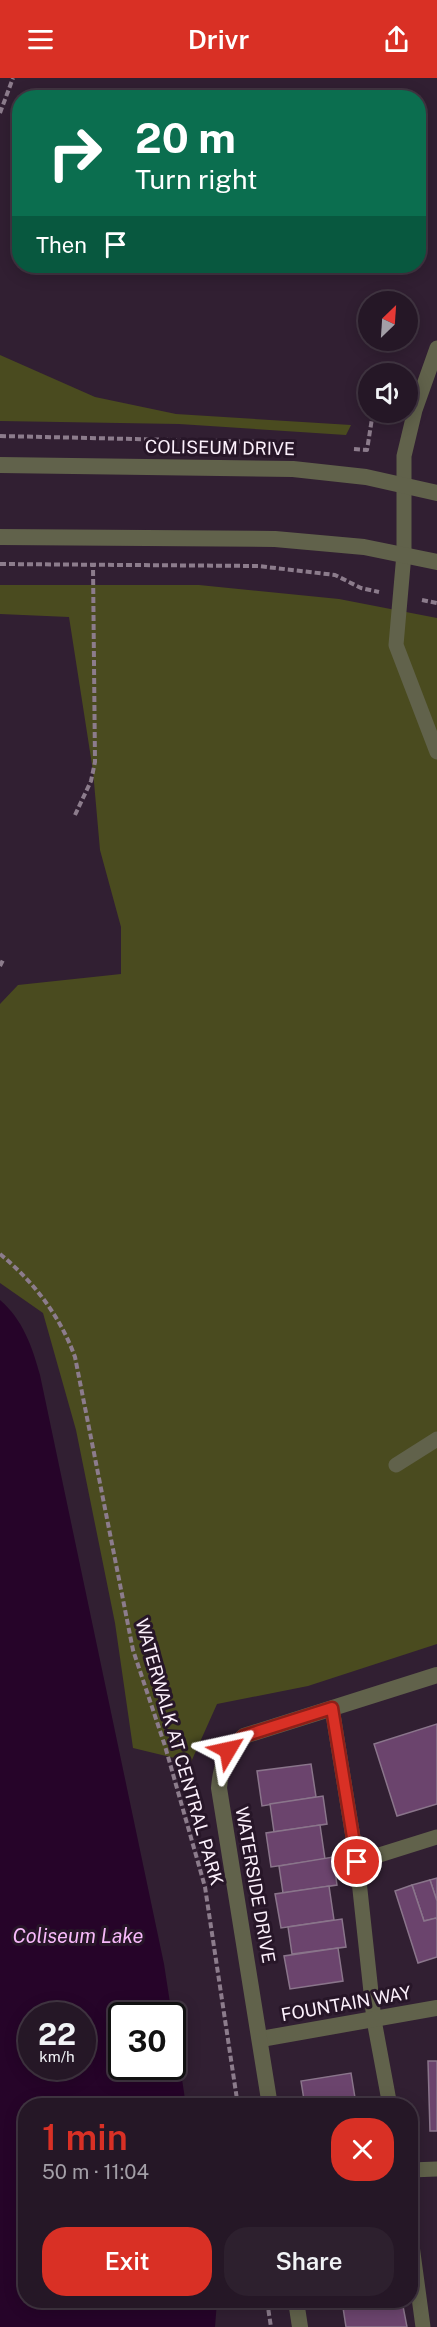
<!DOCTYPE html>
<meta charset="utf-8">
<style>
:root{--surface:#251726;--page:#2d202e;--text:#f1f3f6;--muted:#a39fa7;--line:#423643;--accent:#d93025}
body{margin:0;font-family:"Public Sans",sans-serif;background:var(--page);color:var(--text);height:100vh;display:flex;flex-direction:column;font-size:22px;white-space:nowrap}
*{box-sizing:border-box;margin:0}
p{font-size:20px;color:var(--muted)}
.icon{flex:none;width:33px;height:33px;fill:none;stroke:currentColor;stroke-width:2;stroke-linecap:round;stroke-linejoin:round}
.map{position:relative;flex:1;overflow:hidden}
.sheet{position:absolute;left:18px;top:2020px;width:400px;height:210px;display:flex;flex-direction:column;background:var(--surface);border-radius:24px;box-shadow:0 3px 15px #0003,0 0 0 2px var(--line)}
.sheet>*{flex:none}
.hud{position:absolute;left:12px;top:12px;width:414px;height:183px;border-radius:24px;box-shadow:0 3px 15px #0003,0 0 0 2px var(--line);background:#0b6e4f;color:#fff;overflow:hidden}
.needle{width:39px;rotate:25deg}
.fabs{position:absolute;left:358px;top:213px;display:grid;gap:12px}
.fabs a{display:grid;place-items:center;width:60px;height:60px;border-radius:50%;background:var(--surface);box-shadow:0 3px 15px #0003,0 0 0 2px var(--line);font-size:30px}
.speed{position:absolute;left:18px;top:1924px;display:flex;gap:12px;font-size:30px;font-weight:700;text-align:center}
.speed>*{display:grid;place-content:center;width:78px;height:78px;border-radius:50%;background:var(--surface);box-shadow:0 3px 15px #0003,0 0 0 2px var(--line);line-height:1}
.speed small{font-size:15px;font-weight:400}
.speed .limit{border:3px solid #111;border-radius:9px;background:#fff;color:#111}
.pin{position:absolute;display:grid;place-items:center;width:51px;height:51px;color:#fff;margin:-26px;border:3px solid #fff;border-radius:50%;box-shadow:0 2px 6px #0007}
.me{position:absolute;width:66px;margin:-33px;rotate:54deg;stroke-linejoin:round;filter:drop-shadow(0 0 4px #0008)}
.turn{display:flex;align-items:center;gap:21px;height:126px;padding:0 24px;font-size:27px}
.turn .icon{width:78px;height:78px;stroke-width:2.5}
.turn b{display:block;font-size:42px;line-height:51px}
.then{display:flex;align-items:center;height:57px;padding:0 24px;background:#0003;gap:12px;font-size:22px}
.round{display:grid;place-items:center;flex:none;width:63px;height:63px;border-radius:24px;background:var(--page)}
.overview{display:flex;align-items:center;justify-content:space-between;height:102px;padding:0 24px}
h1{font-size:36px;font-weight:600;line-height:45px;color:var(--accent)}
.action{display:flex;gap:12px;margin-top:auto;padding:12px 24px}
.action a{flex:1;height:69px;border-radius:24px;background:var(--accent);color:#fff;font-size:24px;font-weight:600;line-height:69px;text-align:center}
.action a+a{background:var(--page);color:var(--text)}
header{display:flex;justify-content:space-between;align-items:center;height:78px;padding:0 24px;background:var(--accent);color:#fff;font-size:27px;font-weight:600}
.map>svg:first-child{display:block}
.green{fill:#4a4b1f}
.water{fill:#260429;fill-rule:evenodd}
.building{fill:#6b446d;stroke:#8a758b;stroke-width:1.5}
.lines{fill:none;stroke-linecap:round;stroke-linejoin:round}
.path{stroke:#8c7c8c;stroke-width:4;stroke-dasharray:6 3;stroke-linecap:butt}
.service{stroke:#61624b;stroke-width:15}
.minor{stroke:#61624b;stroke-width:16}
.tertiary{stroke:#61624b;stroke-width:16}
.route-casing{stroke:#8d1f18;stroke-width:15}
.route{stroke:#d93025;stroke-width:10}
.labels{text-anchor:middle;stroke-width:6;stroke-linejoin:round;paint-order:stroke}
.street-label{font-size:18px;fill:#fcf0fc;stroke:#271628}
.water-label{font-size:20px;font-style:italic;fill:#f7b9fa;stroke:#271628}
</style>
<header><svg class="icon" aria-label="menu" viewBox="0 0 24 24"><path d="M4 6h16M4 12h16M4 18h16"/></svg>Drivr<svg class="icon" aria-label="share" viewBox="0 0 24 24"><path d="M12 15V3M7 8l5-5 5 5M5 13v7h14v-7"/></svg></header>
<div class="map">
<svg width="437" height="2249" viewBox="0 0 437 2249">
<rect width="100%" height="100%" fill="#311f32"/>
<g class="green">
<polygon points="0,277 95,319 176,336 351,347 346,357 179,346 0,343"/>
<polygon points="0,507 199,507 339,521 437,540 437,1566 308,1608 217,1626 191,1684 133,1670 115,1545 76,1352 43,1235 0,1205 0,926 18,907 121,896 121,849 100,772 93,693 69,539 0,536"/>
</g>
<path class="water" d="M0,1222c23,20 32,46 40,75l124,589 8,52h-50v51h50l1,-49 13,88h-160v195h191l-2,26h-215zM32,1938h50v51h-50z"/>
<g class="building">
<polygon points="437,1646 437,1726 397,1738 374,1666"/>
<polygon points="311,1686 316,1719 262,1728 257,1693"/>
<polygon points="323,1718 327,1746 274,1754 270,1726"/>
<polygon points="320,1747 325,1781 271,1789 266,1755"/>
<polygon points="333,1779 337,1807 283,1815 279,1788"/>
<polygon points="437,1800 437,1823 430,1802"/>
<polygon points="430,1802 437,1823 437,1842 436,1840 424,1843 412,1807"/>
<polygon points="412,1807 424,1843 436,1840 437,1842 437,1879 418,1885 395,1813"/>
<polygon points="329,1808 334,1842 281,1850 275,1816"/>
<polygon points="342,1841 346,1869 292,1876 288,1849"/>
<polygon points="338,1870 343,1903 290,1911 284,1878"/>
<polygon points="428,1983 437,1983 437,2053 430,2053"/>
<polygon points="351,1995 356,2026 305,2028 301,2003"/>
<polygon points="342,2223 402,2223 407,2249 346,2249"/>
</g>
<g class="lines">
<g class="path">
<polyline points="0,35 13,0"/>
<polyline points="378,296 379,293"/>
<polyline points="0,358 266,364"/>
<polyline points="354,371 367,372 373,334"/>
<polyline points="0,486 258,488 335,497 361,510 379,514"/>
<polyline points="422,522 437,525"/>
<polyline points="75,737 91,703 95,684 93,487"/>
<polyline points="0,888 3,882"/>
<path d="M0,1176c34,28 60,62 75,103l58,293 32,96 40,141 33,219"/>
<polyline points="267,2223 271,2249"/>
</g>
<g class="service">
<polyline points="437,270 415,332 404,378 404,476 396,567 437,674"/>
<polyline points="396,1387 437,1361"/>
<polyline points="332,1630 357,1784 374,1942 390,2028"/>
<polyline points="357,1784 437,1759"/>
<polyline points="411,2092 437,2091"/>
<polyline points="411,2160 423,2249"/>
</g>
<g class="minor">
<polyline points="261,1961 437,1930"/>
<path d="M270,2028l-51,-318c2,-24 7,-36 25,-52l193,-61"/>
<polyline points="296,2223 300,2249"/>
</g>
<g class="tertiary">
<polyline points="0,387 293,391 366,399 437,415"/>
<polyline points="0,459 275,461 364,469 437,484"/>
</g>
</g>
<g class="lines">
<defs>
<polyline id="route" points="228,1672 244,1658 332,1630 357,1784"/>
</defs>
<use href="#route" class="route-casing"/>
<use href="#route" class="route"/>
</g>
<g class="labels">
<g class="street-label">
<text transform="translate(220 370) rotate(1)" y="6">COLISEUM DRIVE</text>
<text transform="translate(179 1674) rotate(74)" y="6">WATERWALK AT CENTRAL PARK</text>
<text transform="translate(255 1807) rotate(80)" y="6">WATERSIDE DRIVE</text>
<text transform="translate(346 1926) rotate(-10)" y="6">FOUNTAIN WAY</text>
</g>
<g class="water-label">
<text x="78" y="1865">Coliseum Lake</text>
</g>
</g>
</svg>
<div class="fabs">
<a><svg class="needle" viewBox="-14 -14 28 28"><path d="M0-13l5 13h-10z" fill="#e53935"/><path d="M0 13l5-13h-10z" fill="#a39fa7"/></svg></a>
<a><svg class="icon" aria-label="sound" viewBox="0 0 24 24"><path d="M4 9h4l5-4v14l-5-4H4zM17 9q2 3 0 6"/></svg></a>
</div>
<div class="speed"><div>22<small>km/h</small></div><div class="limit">30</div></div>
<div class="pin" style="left:357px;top:1784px;background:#d93025"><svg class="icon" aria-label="arrive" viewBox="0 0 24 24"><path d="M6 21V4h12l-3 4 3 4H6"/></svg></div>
<svg class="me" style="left:228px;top:1672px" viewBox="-20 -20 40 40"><path d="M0-17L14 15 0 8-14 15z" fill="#d93025" stroke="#fff" stroke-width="4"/></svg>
<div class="hud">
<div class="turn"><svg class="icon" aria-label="right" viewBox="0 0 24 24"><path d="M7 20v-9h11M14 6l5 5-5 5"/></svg><div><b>20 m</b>Turn right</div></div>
<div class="then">Then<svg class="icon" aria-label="arrive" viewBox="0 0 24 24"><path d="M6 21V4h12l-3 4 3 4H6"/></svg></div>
</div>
<section class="sheet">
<div class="overview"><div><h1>1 min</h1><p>50 m · 11:04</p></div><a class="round" style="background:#d93025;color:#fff"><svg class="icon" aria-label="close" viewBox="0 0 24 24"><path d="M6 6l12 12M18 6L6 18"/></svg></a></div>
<div class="action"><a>Exit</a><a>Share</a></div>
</section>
</div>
